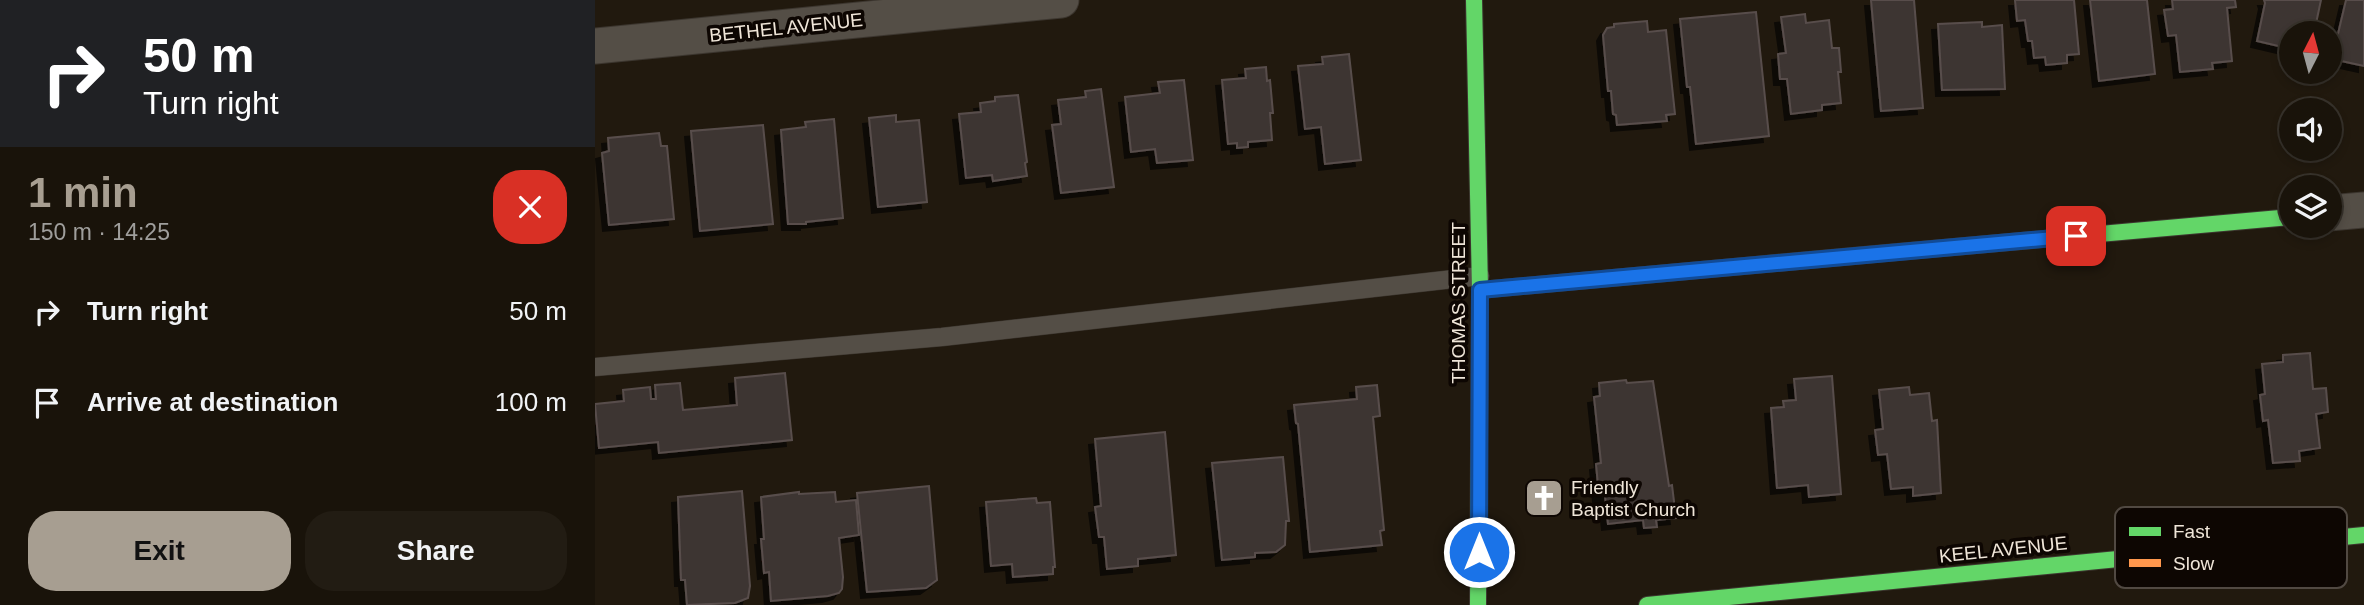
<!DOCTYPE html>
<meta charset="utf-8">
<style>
:root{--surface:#19130a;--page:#221c13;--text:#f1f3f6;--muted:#9f9e9c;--line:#37322b;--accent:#a79e91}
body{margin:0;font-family:Helvetica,sans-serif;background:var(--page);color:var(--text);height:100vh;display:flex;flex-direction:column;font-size:26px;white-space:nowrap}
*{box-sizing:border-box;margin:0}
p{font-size:23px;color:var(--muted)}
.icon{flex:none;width:38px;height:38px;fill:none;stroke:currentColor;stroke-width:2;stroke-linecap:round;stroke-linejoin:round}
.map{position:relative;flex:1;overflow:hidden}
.side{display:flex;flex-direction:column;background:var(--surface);width:595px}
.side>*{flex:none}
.hud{background:#202124;color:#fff;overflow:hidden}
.needle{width:46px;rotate:6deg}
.controls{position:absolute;left:1684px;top:21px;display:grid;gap:14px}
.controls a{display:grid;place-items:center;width:63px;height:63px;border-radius:50%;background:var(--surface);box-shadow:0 4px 10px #0003,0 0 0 2px var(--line);font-size:35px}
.pin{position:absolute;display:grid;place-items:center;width:60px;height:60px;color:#fff;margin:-30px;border-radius:14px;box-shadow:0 4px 10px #0006}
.me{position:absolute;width:77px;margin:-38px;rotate:0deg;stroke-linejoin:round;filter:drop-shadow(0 0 5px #0008)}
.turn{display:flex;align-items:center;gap:24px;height:147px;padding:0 28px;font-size:32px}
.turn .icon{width:91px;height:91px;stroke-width:2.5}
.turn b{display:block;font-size:49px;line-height:60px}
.round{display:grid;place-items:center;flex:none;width:74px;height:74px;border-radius:28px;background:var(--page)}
.overview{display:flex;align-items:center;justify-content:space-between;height:119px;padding:0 28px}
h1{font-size:42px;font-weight:600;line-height:52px;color:var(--accent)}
.cta{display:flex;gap:14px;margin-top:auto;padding:14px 28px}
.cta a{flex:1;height:80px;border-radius:28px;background:var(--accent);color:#111;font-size:28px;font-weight:600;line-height:80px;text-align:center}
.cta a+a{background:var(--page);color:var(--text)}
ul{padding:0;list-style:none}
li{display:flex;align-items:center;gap:21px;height:91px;padding:0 28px}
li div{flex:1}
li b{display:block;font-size:26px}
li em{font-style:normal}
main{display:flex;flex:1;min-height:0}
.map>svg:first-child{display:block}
.building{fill:#3e3533;stroke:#584e4c;stroke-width:2;filter:url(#shadow)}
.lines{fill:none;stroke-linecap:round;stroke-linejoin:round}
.lane-casing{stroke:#3c362f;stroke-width:19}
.street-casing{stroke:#3c362f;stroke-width:37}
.fast-casing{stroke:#3c362f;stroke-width:18}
.slow-casing{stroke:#3c362f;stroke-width:18}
.lane{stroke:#544e46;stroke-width:18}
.street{stroke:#544e46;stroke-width:35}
.fast{stroke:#63d668;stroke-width:16}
.slow{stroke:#ff974d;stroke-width:16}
.route-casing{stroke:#114b97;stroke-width:18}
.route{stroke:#1a73e8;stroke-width:12}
.labels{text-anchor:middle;stroke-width:7;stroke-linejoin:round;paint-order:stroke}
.street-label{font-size:19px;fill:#efe5d8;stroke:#0d0602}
.poi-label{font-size:19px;fill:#efe5d8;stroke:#0d0602;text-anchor:start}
.key{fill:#0d0602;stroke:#514942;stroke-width:2}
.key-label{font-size:19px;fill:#efe5d8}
</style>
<main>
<section class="side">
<div class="hud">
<div class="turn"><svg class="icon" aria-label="right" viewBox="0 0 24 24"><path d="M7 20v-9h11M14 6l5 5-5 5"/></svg><div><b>50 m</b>Turn right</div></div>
</div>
<div class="overview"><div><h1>1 min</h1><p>150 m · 14:25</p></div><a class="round" style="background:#d93025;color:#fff"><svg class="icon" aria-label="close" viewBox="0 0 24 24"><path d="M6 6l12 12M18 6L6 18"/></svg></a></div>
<ul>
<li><svg class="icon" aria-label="right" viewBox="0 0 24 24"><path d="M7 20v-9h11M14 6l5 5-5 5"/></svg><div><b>Turn right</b></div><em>50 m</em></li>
<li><svg class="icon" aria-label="arrive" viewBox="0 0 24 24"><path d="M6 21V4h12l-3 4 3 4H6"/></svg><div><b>Arrive at destination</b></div><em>100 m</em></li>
</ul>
<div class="cta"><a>Exit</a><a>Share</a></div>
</section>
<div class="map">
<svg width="1769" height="605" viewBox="0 0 1769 605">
<defs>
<filter id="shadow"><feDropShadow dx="-6" dy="6" stdDeviation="0" flood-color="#0009"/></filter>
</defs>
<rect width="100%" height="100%" fill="#21190e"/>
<g class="building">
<polygon points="1276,0 1319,0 1328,108 1286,111"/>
<polygon points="1420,0 1479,0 1484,54 1472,55 1472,63 1451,65 1450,57 1439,58 1437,41 1433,41 1430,20 1422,21"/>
<polygon points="1495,0 1552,0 1560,74 1504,81"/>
<polygon points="1577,0 1640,0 1641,7 1632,8 1637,61 1617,63 1618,69 1585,72 1581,35 1573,36 1569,10 1578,9"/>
<polygon points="1669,0 1726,0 1719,33 1696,33 1696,49 1662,41 1670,3"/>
<polygon points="1751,0 1769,0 1769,66 1737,59"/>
<polygon points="1161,12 1174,136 1101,144 1095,87 1092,87 1085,19"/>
<polygon points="1210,14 1211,23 1234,20 1237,48 1244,48 1246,72 1243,72 1246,103 1227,105 1227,110 1196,114 1192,79 1185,79 1183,54 1191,53 1186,17"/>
<polygon points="1052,21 1053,32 1071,30 1080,114 1071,115 1072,121 1022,125 1021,115 1018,114 1016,91 1013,91 1008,35 1012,28 1019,27 1019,24"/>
<polygon points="1387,22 1387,27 1407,25 1410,89 1347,90 1343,24"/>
<polygon points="754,54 766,160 730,164 726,127 710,129 703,66 728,64 727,57"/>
<polygon points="671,67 672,81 675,80 678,113 675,113 677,140 653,142 653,147 642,148 642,143 633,144 627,80 651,78 650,69"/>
<polygon points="589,80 598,160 562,163 560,149 536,152 530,97 565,93 563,82"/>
<polygon points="506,89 519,187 466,193 457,125 466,124 463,100 491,97 490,91"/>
<polygon points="423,95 432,162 430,163 432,176 398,181 397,175 371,178 364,114 386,112 385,103 400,101 400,97"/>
<polygon points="301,115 301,122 324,120 332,202 283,207 274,118"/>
<polygon points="239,119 248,218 211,222 211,224 193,224 186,130 211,127 210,122"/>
<polygon points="168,125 178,224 105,231 96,131"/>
<polygon points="64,133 66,146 72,146 79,219 14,225 7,153 14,151 13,138"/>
<polygon points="1715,353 1718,389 1731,388 1733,412 1721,414 1725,448 1704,451 1705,461 1678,463 1673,420 1668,421 1665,395 1670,394 1667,364 1688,362 1688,355"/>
<polygon points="190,373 197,440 64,453 63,442 4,448 0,404 29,401 28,390 55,387 56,399 61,399 60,385 85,383 88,410 142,405 140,378"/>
<polygon points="1237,376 1246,494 1214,497 1213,485 1182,488 1176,408 1189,407 1188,401 1201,400 1199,379"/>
<polygon points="1031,380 1032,383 1058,381 1074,486 1077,485 1081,518 1061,520 1062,527 1049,528 1048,520 1013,524 1010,496 1004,496 1001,464 1006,463 999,397 1005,396 1004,383"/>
<polygon points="782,385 785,416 778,417 789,530 785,531 787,545 715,552 703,424 701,423 699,405 762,399 761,387"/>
<polygon points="1314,387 1315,395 1334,393 1337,421 1342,420 1346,493 1318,496 1318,487 1296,489 1292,454 1283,455 1280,430 1288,429 1284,390"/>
<polygon points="570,432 581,555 543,559 543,566 512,569 509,537 504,537 500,507 506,506 500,439"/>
<polygon points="688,457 694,521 691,521 690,545 681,552 660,553 660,557 627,560 617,463"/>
<polygon points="334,486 342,580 331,588 272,592 262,493"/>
<polygon points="147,491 155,586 153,598 140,603 92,605 90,580 86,580 83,497"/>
<polygon points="204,492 204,494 240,492 241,502 261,500 264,535 244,538 248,577 247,589 244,593 233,596 176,601 174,572 169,573 166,539 169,539 166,497"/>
<polygon points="441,498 442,503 455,502 460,567 458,567 458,574 418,577 417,564 396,566 391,502"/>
</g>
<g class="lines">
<defs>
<polyline id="lane" points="0,367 347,337 885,276"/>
<g id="street">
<polyline points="0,46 466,0"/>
<polyline points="1734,213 1769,210"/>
</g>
<g id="fast">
<polyline points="879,0 885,290 883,605"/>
<polyline points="1291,253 1696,217"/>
<polyline points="1052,605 1769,535"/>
</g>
<polyline id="slow" points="885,290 1291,253"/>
</defs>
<use href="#lane" class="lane-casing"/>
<use href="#street" class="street-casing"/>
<use href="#fast" class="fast-casing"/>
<use href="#slow" class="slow-casing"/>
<use href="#lane" class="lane"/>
<use href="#street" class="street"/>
<use href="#fast" class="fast"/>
<use href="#slow" class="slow"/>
</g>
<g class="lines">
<defs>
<polyline id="route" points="884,552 885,290 1481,236"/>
</defs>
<use href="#route" class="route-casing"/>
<use href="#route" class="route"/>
</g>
<defs>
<symbol id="church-square" viewBox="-11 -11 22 22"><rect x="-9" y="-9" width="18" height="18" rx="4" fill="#a79e91" stroke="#0d0602"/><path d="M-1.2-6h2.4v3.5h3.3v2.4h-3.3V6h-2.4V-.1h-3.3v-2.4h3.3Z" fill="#fff"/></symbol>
</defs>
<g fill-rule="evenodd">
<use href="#church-square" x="927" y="476" width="44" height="44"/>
</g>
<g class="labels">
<g class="street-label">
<text transform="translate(191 27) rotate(-6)" y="7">BETHEL AVENUE</text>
<text transform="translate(863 303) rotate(-90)" y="7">THOMAS STREET</text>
<text transform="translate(1408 549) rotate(-6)" y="7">KEEL AVENUE</text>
</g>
<g class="poi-label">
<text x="976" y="494">Friendly<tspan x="976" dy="22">Baptist Church</tspan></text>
</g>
</g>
<rect x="1520" y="507" width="232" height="81" rx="10" class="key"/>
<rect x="1534" y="527" width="32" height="9" fill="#63d668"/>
<rect x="1534" y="559" width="32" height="8" fill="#ff974d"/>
<g class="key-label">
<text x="1578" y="538">Fast</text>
<text x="1578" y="570">Slow</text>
</g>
</svg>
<div class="controls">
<a><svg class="needle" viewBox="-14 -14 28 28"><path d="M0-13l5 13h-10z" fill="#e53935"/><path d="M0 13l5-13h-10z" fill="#9f9e9c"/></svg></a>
<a><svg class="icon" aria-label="sound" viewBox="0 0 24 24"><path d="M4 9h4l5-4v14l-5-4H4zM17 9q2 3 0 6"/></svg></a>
<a><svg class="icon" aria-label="layers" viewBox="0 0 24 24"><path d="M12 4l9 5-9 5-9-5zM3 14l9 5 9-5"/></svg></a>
</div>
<div class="pin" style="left:1481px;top:236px;background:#d93025"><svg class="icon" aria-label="arrive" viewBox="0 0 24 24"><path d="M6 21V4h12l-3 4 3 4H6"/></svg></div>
<svg class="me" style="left:884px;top:552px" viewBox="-20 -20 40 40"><circle r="17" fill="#1a73e8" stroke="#fff" stroke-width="3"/><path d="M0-11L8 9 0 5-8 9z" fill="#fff"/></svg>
</div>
</main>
